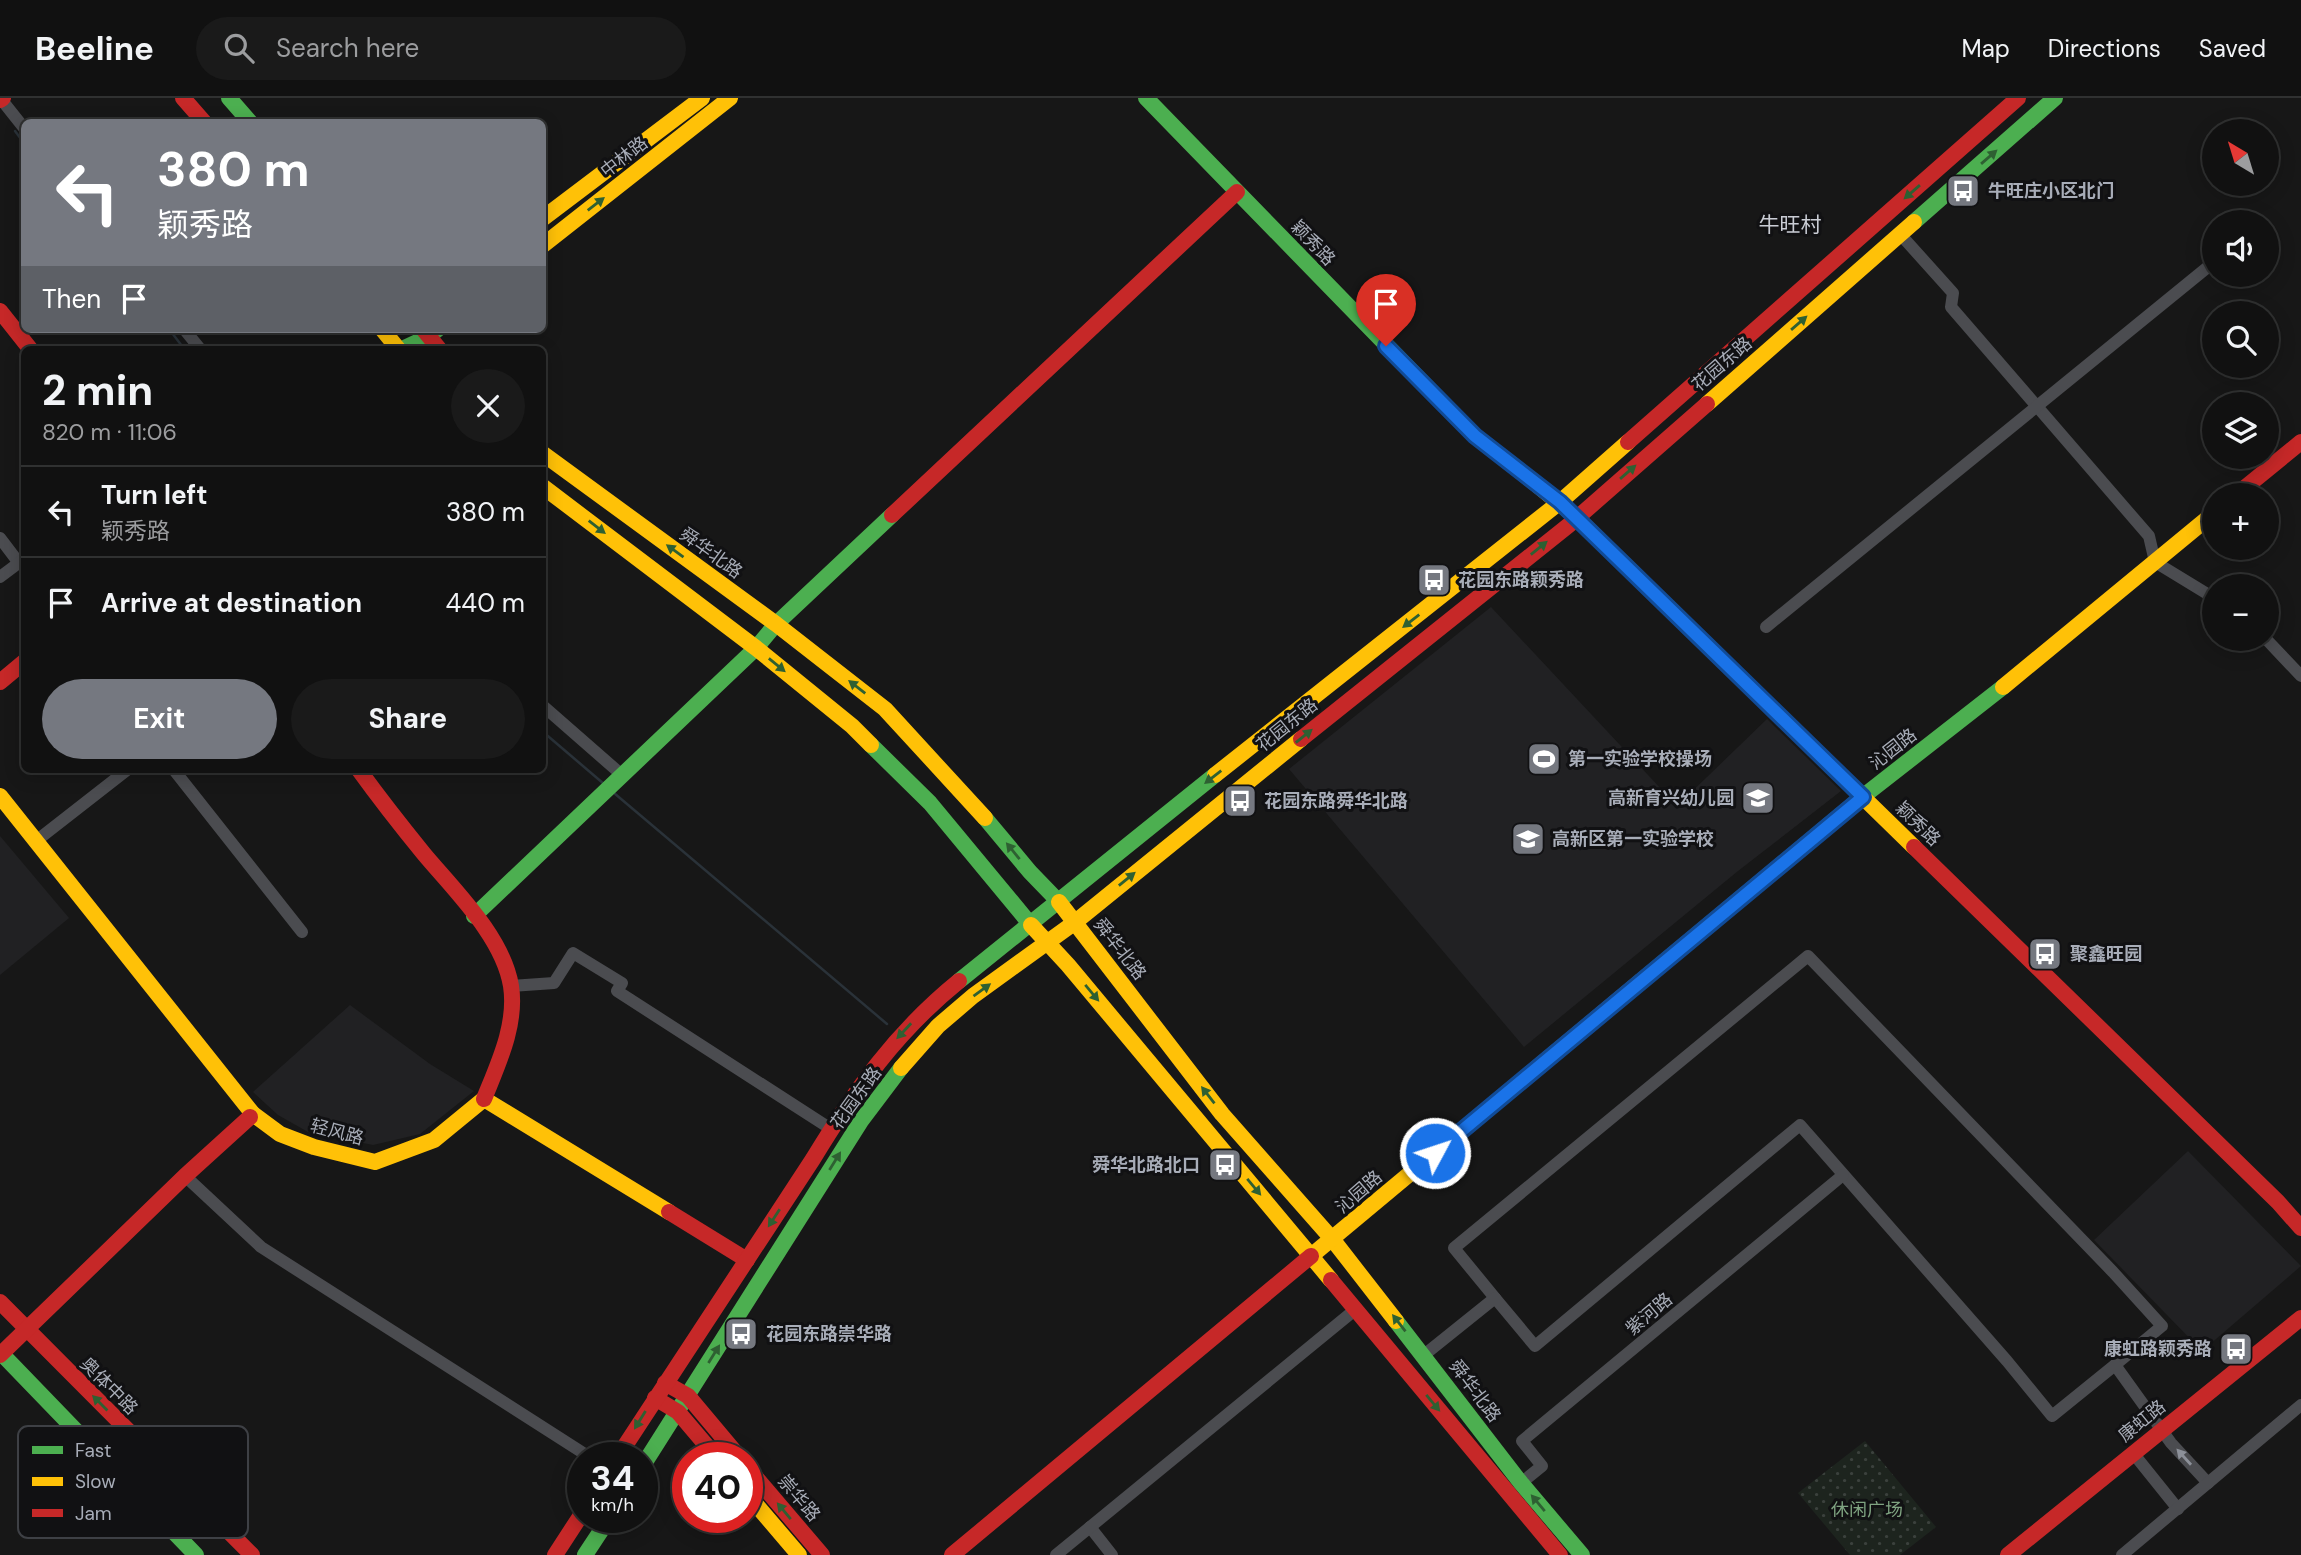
<!DOCTYPE html>
<meta charset="utf-8">
<style>
:root{--surface:#111;--page:#1a1a1a;--text:#f1f3f6;--muted:#9c9d9f;--line:#303131;--accent:#757880}
body{margin:0;font-family:"DM Sans","Noto Sans SC",sans-serif;background:var(--page);color:var(--text);height:100vh;display:flex;flex-direction:column;font-size:26px;white-space:nowrap}
*{box-sizing:border-box;margin:0}
p{font-size:23px;color:var(--muted)}
.icon{flex:none;width:38px;height:38px;fill:none;stroke:currentColor;stroke-width:2;stroke-linecap:round;stroke-linejoin:round}
.map{position:relative;flex:1;overflow:hidden}
.details{position:absolute;left:21px;top:248px;width:525px;height:427px;display:flex;flex-direction:column;background:var(--surface);border-radius:10px;box-shadow:0 4px 18px #0003,0 0 0 2px var(--line)}
.details>*{flex:none}
.banner{position:absolute;left:21px;top:21px;width:525px;height:214px;border-radius:10px;box-shadow:0 4px 18px #0003,0 0 0 2px var(--line);background:#757880;color:#fff;overflow:hidden}
.needle{width:46px;rotate:322deg}
.fabs{position:absolute;left:2202px;top:21px;display:grid;gap:14px}
.fabs a{display:grid;place-items:center;width:77px;height:77px;border-radius:50%;background:var(--surface);box-shadow:0 4px 18px #0003,0 0 0 2px var(--line);font-size:35px}
.speed{position:absolute;left:567px;top:1344px;display:flex;gap:14px;font-size:35px;font-weight:700;text-align:center}
.speed>*{display:grid;place-content:center;width:91px;height:91px;border-radius:50%;background:var(--surface);box-shadow:0 4px 18px #0003,0 0 0 2px var(--line);line-height:1}
.speed small{font-size:18px;font-weight:400}
.speed .limit{border:10px solid #d22;background:#fff;color:#111}
.pin{position:absolute;display:grid;place-items:center;width:60px;height:60px;color:#fff;margin:-72px -30px;border-radius:50% 50% 50% 0;rotate:-45deg;box-shadow:0 0 7px #0007}
.pin .icon{rotate:45deg}
.me{position:absolute;width:77px;margin:-38px;rotate:50deg;stroke-linejoin:round;filter:drop-shadow(0 0 5px #0008)}
.turn{display:flex;align-items:center;gap:24px;height:147px;padding:0 21px;font-size:32px}
.turn .icon{width:91px;height:91px;stroke-width:2.5}
.turn b{display:block;font-size:49px;line-height:60px}
.then{display:flex;align-items:center;height:66px;padding:0 21px;background:#0003;gap:14px;font-size:26px}
.round{display:grid;place-items:center;flex:none;width:74px;height:74px;border-radius:37px;background:var(--page)}
.headline{display:flex;align-items:center;justify-content:space-between;height:119px;padding:0 21px}
h1{font-size:42px;font-weight:700;line-height:52px}
.action{display:flex;gap:14px;margin-top:auto;padding:14px 21px}
.action a{flex:1;height:80px;border-radius:42px;background:var(--accent);color:#fff;font-size:28px;font-weight:700;line-height:80px;text-align:center}
.action a+a{background:var(--page);color:var(--text)}
ul{padding:0;list-style:none}
li{display:flex;align-items:center;gap:21px;height:91px;padding:0 21px;border-top:2px solid var(--line)}
li div{flex:1}
li b{display:block;font-size:26px}
li em{font-style:normal}
header{display:flex;align-items:center;gap:42px;box-sizing:border-box;height:98px;padding:0 35px;background:var(--surface);border-bottom:2px solid var(--line)}
header strong{font-size:33px}
nav{display:flex;gap:38px;margin-inline-start:auto;font-size:24px}
.search{width:490px;height:63px;background:var(--page);display:flex;align-items:center;gap:18px;box-sizing:border-box;padding:0 24px;border-radius:38px;color:var(--muted);font-size:26px}
.map>svg:first-child{display:block}
.built{fill:#212123}
.park{fill:url(#park-dots)}
.lines{fill:none;stroke-linecap:round;stroke-linejoin:round}
.stream{stroke:#2a3239;stroke-width:2.5}
.street{stroke:#4b4c50;stroke-width:12}
.fast{stroke:#4caf50;stroke-width:16}
.slow{stroke:#ffc107;stroke-width:16}
.jam{stroke:#c62828;stroke-width:16}
.oneway{fill:#2e6032}
.oneway2{fill:#8c9099}
.route-casing{stroke:#114b97;stroke-width:18}
.route{stroke:#1a73e8;stroke-width:12}
.labels{text-anchor:middle;stroke-width:6;stroke-linejoin:round;paint-order:stroke}
.street-label{font-size:18px;fill:#a8adb8;stroke:#111113}
.poi-label{font-size:18px;font-weight:bold;fill:#a8adb8;stroke:#111113;text-anchor:start}
.park-label{font-size:18px;fill:#7fa381;stroke:#111113}
.quarter-label{font-size:21px;fill:#c9ccd4;stroke:#111113}
.key{fill:#111113;stroke:#3e4045;stroke-width:2}
.key-label{font-size:19px;fill:#a8adb8}
</style>
<header>
<strong>Beeline</strong>
<div class="search"><svg class="icon" aria-label="search" viewBox="0 0 24 24"><circle cx="10" cy="10" r="6"/><path d="M15 15l6 6"/></svg>Search here</div>
<nav><a>Map</a><a>Directions</a><a>Saved</a></nav>
</header>
<div class="map">
<svg width="2301" height="1457" viewBox="0 0 2301 1457">
<defs>
<pattern id="park-dots" width="8" height="8" patternUnits="userSpaceOnUse" patternTransform="scale(1.75)"><rect width="8" height="8" fill="#1d241e"/><path d="M2 2h.1M6 6h.1" fill="none" stroke="#3b413d" stroke-width="1.8" stroke-linecap="round"/></pattern>
</defs>
<rect width="100%" height="100%" fill="#171717"/>
<g class="built">
<polygon points="1491,509 1677,708 1767,621 1841,693 1738,773 1524,949 1289,671"/>
<polygon points="0,738 69,820 0,877"/>
<polygon points="350,907 430,966 474,993 420,1036 373,1047 308,1034 278,1017 253,994"/>
<polygon points="2188,1053 2301,1168 2202,1253 2094,1142"/>
</g>
<polygon class="park" points="1865,1343 1936,1429 1900,1457 1850,1457 1798,1395"/>
<g class="lines">
<g class="stream">
<polyline points="15,33 24,45"/>
<polyline points="169,231 185,252"/>
<polyline points="542,633 604,686"/>
<polyline points="614,695 887,926"/>
</g>
<g class="street">
<polyline points="1,1 24,30"/>
<polyline points="1900,136 1953,195 1951,209 2149,438 2155,464 2214,500"/>
<polyline points="184,231 201,252"/>
<polyline points="0,440 19,465"/>
<polyline points="0,479 24,461"/>
<polyline points="1766,529 2214,164"/>
<polyline points="2266,541 2301,578"/>
<polyline points="542,607 622,677"/>
<polyline points="174,672 302,834"/>
<polyline points="36,743 127,672"/>
<polyline points="511,888 554,885 573,855 622,885 617,893 831,1031"/>
<polyline points="185,1078 261,1149 591,1360"/>
<polyline points="1495,1200 1454,1150 1808,858 2113,1174 2162,1228 2115,1267"/>
<polyline points="1424,1257 1495,1200 1535,1248 1800,1027 2007,1263 2052,1318 2115,1267 2171,1345 2208,1385"/>
<polyline points="2133,1355 2178,1411"/>
<polyline points="1521,1385 1542,1368 1522,1343 1843,1077"/>
<polyline points="1090,1429 1112,1457"/>
<polyline points="1056,1457 1356,1211"/>
<polyline points="2122,1457 2301,1307"/>
</g>
<g class="fast">
<polyline points="229,0 250,24"/>
<polyline points="1146,0 1475,338 1514,368"/>
<polyline points="1914,124 2055,0"/>
<polyline points="400,252 428,239 438,231"/>
<polyline points="871,647 930,705 1031,827"/>
<polyline points="985,720 1030,774 1059,804"/>
<polyline points="474,818 756,550 776,526 892,417"/>
<polyline points="959,883 1215,677"/>
<polyline points="1641,883 1861,700 2003,589"/>
<polyline points="1396,1223 1521,1385 1582,1457"/>
<polyline points="0,1254 196,1457"/>
<polyline points="642,1369 861,1023 901,970"/>
<polyline points="585,1457 610,1419"/>
</g>
<g class="slow">
<polyline points="542,121 702,0"/>
<polyline points="542,148 730,0"/>
<polyline points="382,231 399,252"/>
<polyline points="1707,306 1914,124"/>
<polyline points="542,355 776,526 885,611 985,720"/>
<polyline points="1514,368 1576,419 1914,749"/>
<polyline points="542,388 756,550 852,628 871,647"/>
<polyline points="2003,589 2214,415"/>
<polyline points="1215,677 1560,404 1628,344"/>
<polyline points="0,698 253,1016"/>
<polyline points="1059,804 1222,1016 1333,1142 1396,1223"/>
<polyline points="1031,827 1068,867 1331,1182"/>
<polyline points="901,970 938,928 973,898 1074,825 1301,641"/>
<polyline points="250,1019 253,1016 280,1036 314,1049 375,1064 434,1042 484,1001 669,1114"/>
<polyline points="1311,1158 1641,883"/>
<polyline points="747,1396 799,1457"/>
</g>
<g class="jam">
<polyline points="183,0 204,24"/>
<polyline points="0,2 3,0"/>
<polyline points="0,213 31,252"/>
<polyline points="423,231 440,252"/>
<polyline points="1628,344 2018,0"/>
<polyline points="2236,397 2301,344"/>
<polyline points="892,417 1237,94"/>
<polyline points="0,584 24,564"/>
<polyline points="1301,641 1569,427 1707,306"/>
<path d="M359,672c21,29 43,57 65,84 31,37 79,83 87,132 6,39 -13,78 -27,113"/>
<polyline points="1914,749 2278,1104 2301,1130"/>
<polyline points="669,1114 747,1162"/>
<polyline points="1331,1182 1560,1457"/>
<polyline points="0,1204 252,1457"/>
<polyline points="0,1257 185,1078 250,1019"/>
<polyline points="665,1285 688,1298 740,1360"/>
<polyline points="655,1300 678,1314 717,1360"/>
<path d="M617,1360l196,-299c42,-69 83,-127 146,-178"/>
<polyline points="747,1369 822,1457"/>
<polyline points="555,1457 583,1414"/>
<polyline points="952,1457 1311,1158"/>
<polyline points="2008,1457 2301,1220"/>
</g>
</g>
<defs><path id="oneway-solid" d="M-6-.8H1V-3.2L6.5 0L1 3.2V.8H-6Z" transform="scale(1.75)"/></defs>
<g class="oneway">
<use href="#oneway-solid" transform="translate(1989 59) rotate(-41)"/>
<use href="#oneway-solid" transform="translate(1912 94) rotate(139)"/>
<use href="#oneway-solid" transform="translate(596 106) rotate(-38)"/>
<use href="#oneway-solid" transform="translate(1799 225) rotate(-41)"/>
<use href="#oneway-solid" transform="translate(1628 374) rotate(-41)"/>
<use href="#oneway-solid" transform="translate(597 429) rotate(38)"/>
<use href="#oneway-solid" transform="translate(1539 450) rotate(-39)"/>
<use href="#oneway-solid" transform="translate(675 453) rotate(-144)"/>
<use href="#oneway-solid" transform="translate(1411 523) rotate(142)"/>
<use href="#oneway-solid" transform="translate(777 567) rotate(39)"/>
<use href="#oneway-solid" transform="translate(857 589) rotate(-142)"/>
<use href="#oneway-solid" transform="translate(1304 638) rotate(-39)"/>
<use href="#oneway-solid" transform="translate(1213 679) rotate(142)"/>
<use href="#oneway-solid" transform="translate(1013 753) rotate(-129)"/>
<use href="#oneway-solid" transform="translate(1127 781) rotate(-39)"/>
<use href="#oneway-solid" transform="translate(982 892) rotate(-36)"/>
<use href="#oneway-solid" transform="translate(1092 895) rotate(50)"/>
<use href="#oneway-solid" transform="translate(904 933) rotate(133)"/>
<use href="#oneway-solid" transform="translate(1208 997) rotate(-128)"/>
<use href="#oneway-solid" transform="translate(835 1063) rotate(-58)"/>
<use href="#oneway-solid" transform="translate(1254 1089) rotate(50)"/>
<use href="#oneway-solid" transform="translate(774 1120) rotate(123)"/>
<use href="#oneway-solid" transform="translate(1399 1225) rotate(-128)"/>
<use href="#oneway-solid" transform="translate(714 1256) rotate(-58)"/>
<use href="#oneway-solid" transform="translate(100 1305) rotate(-135)"/>
<use href="#oneway-solid" transform="translate(1433 1305) rotate(50)"/>
<use href="#oneway-solid" transform="translate(640 1322) rotate(122)"/>
<use href="#oneway-solid" transform="translate(1538 1405) rotate(-130)"/>
<use href="#oneway-solid" transform="translate(784 1413) rotate(-130)"/>
</g>
<use class="oneway2" href="#oneway-solid" transform="translate(2184 1359) rotate(-132)"/>
<g class="lines">
<defs>
<polyline id="route" points="1386,248 1475,338 1560,404 1863,699 1435,1055"/>
</defs>
<use href="#route" class="route-casing"/>
<use href="#route" class="route"/>
</g>
<defs>
<symbol id="bus-square" viewBox="-11 -11 22 22"><rect x="-9" y="-9" width="18" height="18" rx="4" fill="#757880" stroke="#111113"/><path d="M-5-6H5V4H4V6H2V4H-2V6H-4V4H-5ZM-3.5-4V0h7V-4ZM-3.5 1.2v1.5H-2V1.2ZM2 1.2v1.5H3.5V1.2Z" fill="#fff"/></symbol>
<symbol id="stadium-square" viewBox="-11 -11 22 22"><rect x="-9" y="-9" width="18" height="18" rx="4" fill="#757880" stroke="#111113"/><path d="M0-5a6.5 5 0 1 0 0 10a6.5 5 0 1 0 0-10ZM-3.5-1.8h7v3.6h-7Z" fill="#fff"/></symbol>
<symbol id="school-square" viewBox="-11 -11 22 22"><rect x="-9" y="-9" width="18" height="18" rx="4" fill="#757880" stroke="#111113"/><path d="M0-5L7-2L0 1L-7-2ZM-4 1L0 2.5L4 1V4Q0 6-4 4Z" fill="#fff"/></symbol>
</defs>
<g fill-rule="evenodd">
<use href="#bus-square" x="1944" y="74" width="38" height="38"/>
<use href="#bus-square" x="1415" y="463" width="38" height="38"/>
<use href="#stadium-square" x="1525" y="642" width="38" height="38"/>
<use href="#school-square" x="1739" y="681" width="38" height="38"/>
<use href="#bus-square" x="1221" y="684" width="38" height="38"/>
<use href="#school-square" x="1509" y="722" width="38" height="38"/>
<use href="#bus-square" x="2026" y="837" width="38" height="38"/>
<use href="#bus-square" x="1206" y="1048" width="38" height="38"/>
<use href="#bus-square" x="722" y="1217" width="38" height="38"/>
<use href="#bus-square" x="2217" y="1232" width="38" height="38"/>
</g>
<g class="labels">
<g class="street-label">
<text transform="translate(624 59) rotate(-38)" y="6">中林路</text>
<text transform="translate(1313 145) rotate(46)" y="6">颖秀路</text>
<text transform="translate(1722 266) rotate(-41)" y="6">花园东路</text>
<text transform="translate(711 455) rotate(36)" y="6">舜华北路</text>
<text transform="translate(1287 627) rotate(-39)" y="6">花园东路</text>
<text transform="translate(1893 651) rotate(-38)" y="6">沁园路</text>
<text transform="translate(1918 726) rotate(44)" y="6">颖秀路</text>
<text transform="translate(1120 851) rotate(52)" y="6">舜华北路</text>
<text transform="translate(856 1000) rotate(-54)" y="6">花园东路</text>
<text transform="translate(337 1034) rotate(15)" y="6">轻风路</text>
<text transform="translate(1359 1094) rotate(-41)" y="6">沁园路</text>
<text transform="translate(1649 1216) rotate(-40)" y="6">紫河路</text>
<text transform="translate(109 1288) rotate(45)" y="6">奥体中路</text>
<text transform="translate(1475 1293) rotate(53)" y="6">舜华北路</text>
<text transform="translate(2142 1323) rotate(-39)" y="6">康虹路</text>
<text transform="translate(799 1400) rotate(50)" y="6">崇华路</text>
</g>
<g class="poi-label">
<text x="1988" y="99">牛旺庄小区北门</text>
<text x="1458" y="488">花园东路颖秀路</text>
<text x="1568" y="667">第一实验学校操场</text>
<text x="1734" y="706" text-anchor="end">高新育兴幼儿园</text>
<text x="1264" y="709">花园东路舜华北路</text>
<text x="1552" y="747">高新区第一实验学校</text>
<text x="2070" y="862">聚鑫旺园</text>
<text x="1200" y="1073" text-anchor="end">舜华北路北口</text>
<text x="766" y="1242">花园东路崇华路</text>
<text x="2212" y="1257" text-anchor="end">康虹路颖秀路</text>
</g>
<g class="park-label">
<text x="1867" y="1418">休闲广场</text>
</g>
<g class="quarter-label">
<text x="1790" y="134">牛旺村</text>
</g>
</g>
<rect x="18" y="1328" width="230" height="112" rx="10" class="key"/>
<rect x="32" y="1348" width="31" height="8" fill="#4caf50"/>
<rect x="32" y="1379" width="31" height="9" fill="#ffc107"/>
<rect x="32" y="1411" width="31" height="8" fill="#c62828"/>
<g class="key-label">
<text x="75" y="1359">Fast</text>
<text x="75" y="1390">Slow</text>
<text x="75" y="1422">Jam</text>
</g>
</svg>
<div class="fabs">
<a><svg class="needle" viewBox="-14 -14 28 28"><path d="M0-13l5 13h-10z" fill="#e53935"/><path d="M0 13l5-13h-10z" fill="#9c9d9f"/></svg></a>
<a><svg class="icon" aria-label="sound" viewBox="0 0 24 24"><path d="M4 9h4l5-4v14l-5-4H4zM17 9q2 3 0 6"/></svg></a>
<a><svg class="icon" aria-label="search" viewBox="0 0 24 24"><circle cx="10" cy="10" r="6"/><path d="M15 15l6 6"/></svg></a>
<a><svg class="icon" aria-label="layers" viewBox="0 0 24 24"><path d="M12 4l9 5-9 5-9-5zM3 14l9 5 9-5"/></svg></a>
<a>+</a>
<a>−</a>
</div>
<div class="speed"><div>34<small>km/h</small></div><div class="limit">40</div></div>
<div class="pin" style="left:1386px;top:248px;background:#d93025"><svg class="icon" aria-label="arrive" viewBox="0 0 24 24"><path d="M6 21V4h12l-3 4 3 4H6"/></svg></div>
<svg class="me" style="left:1435px;top:1055px" viewBox="-20 -20 40 40"><circle r="17" fill="#1a73e8" stroke="#fff" stroke-width="3"/><path d="M0-11L8 9 0 5-8 9z" fill="#fff"/></svg>
<div class="banner">
<div class="turn"><svg class="icon" aria-label="left" viewBox="0 0 24 24"><path d="M17 20v-9H6M10 6l-5 5 5 5"/></svg><div><b>380 m</b>颖秀路</div></div>
<div class="then">Then<svg class="icon" aria-label="arrive" viewBox="0 0 24 24"><path d="M6 21V4h12l-3 4 3 4H6"/></svg></div>
</div>
<section class="details">
<div class="headline"><div><h1>2 min</h1><p>820 m · 11:06</p></div><a class="round"><svg class="icon" aria-label="close" viewBox="0 0 24 24"><path d="M6 6l12 12M18 6L6 18"/></svg></a></div>
<ul>
<li><svg class="icon" aria-label="left" viewBox="0 0 24 24"><path d="M17 20v-9H6M10 6l-5 5 5 5"/></svg><div><b>Turn left</b><p>颖秀路</p></div><em>380 m</em></li>
<li><svg class="icon" aria-label="arrive" viewBox="0 0 24 24"><path d="M6 21V4h12l-3 4 3 4H6"/></svg><div><b>Arrive at destination</b></div><em>440 m</em></li>
</ul>
<div class="action"><a>Exit</a><a>Share</a></div>
</section>
</div>
